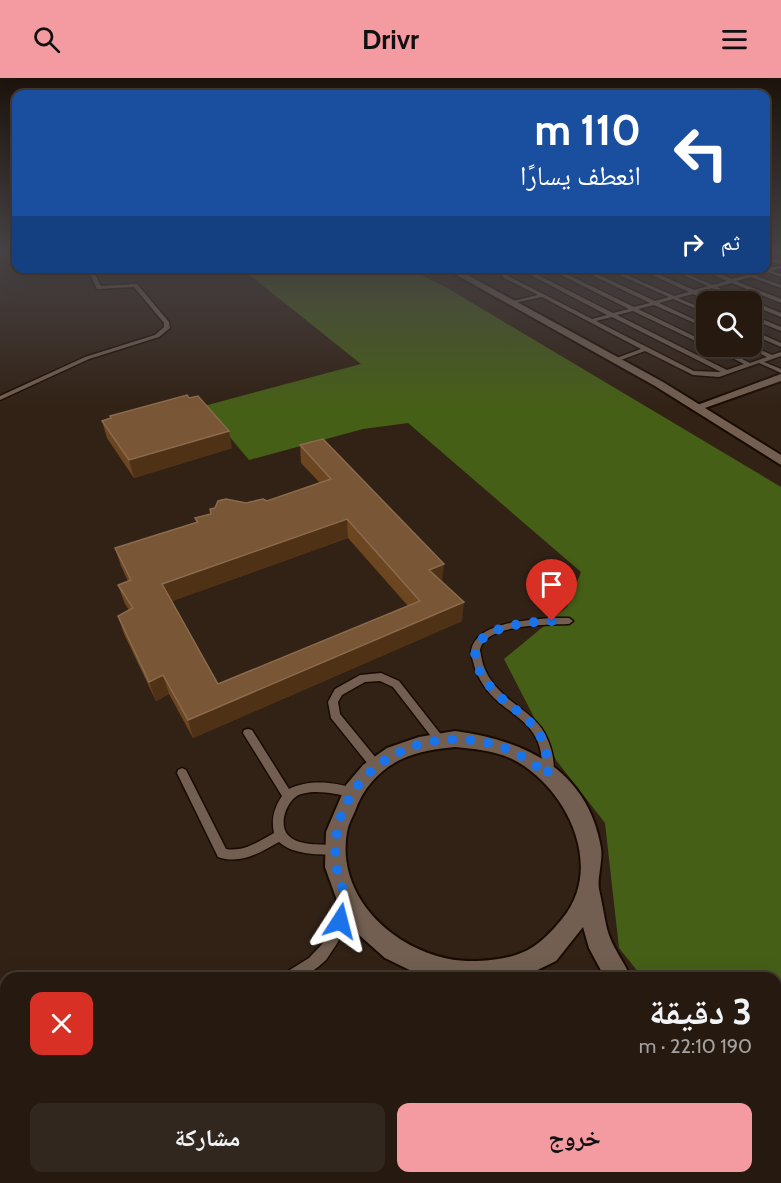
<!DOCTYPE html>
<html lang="ar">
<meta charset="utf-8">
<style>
:root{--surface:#261a10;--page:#32271e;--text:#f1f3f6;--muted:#a4a19f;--line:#423830;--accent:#f49aa1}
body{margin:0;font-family:Cabin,"Noto Naskh Arabic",sans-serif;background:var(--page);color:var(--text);direction:rtl;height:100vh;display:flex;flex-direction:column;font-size:22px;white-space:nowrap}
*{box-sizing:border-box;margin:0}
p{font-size:20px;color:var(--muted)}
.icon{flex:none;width:33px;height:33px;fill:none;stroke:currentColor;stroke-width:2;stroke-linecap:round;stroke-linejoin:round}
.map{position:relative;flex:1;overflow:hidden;direction:ltr}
.side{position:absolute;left:0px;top:894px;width:782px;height:212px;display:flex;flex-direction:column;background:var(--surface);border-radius:18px 18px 0 0;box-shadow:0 6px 24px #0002,0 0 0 2px var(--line);direction:rtl}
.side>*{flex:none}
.hud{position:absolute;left:12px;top:12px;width:758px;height:183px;border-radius:12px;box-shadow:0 6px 24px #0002,0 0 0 2px var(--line);direction:rtl;background:#1a4fa0;color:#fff;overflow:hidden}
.tools{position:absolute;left:696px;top:213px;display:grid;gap:12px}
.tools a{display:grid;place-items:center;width:66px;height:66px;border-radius:12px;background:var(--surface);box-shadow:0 6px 24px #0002,0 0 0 2px var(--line);font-size:30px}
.pin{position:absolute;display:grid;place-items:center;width:51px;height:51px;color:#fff;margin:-62px -26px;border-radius:50% 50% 50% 0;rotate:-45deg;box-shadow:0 0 6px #0007}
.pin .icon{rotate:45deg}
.me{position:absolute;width:66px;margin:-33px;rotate:9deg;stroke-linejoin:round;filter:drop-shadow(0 0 4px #0008)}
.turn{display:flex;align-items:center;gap:21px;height:126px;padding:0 30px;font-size:27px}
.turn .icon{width:78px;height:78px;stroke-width:2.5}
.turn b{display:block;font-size:42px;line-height:51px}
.then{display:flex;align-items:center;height:57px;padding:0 30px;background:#0003;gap:12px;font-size:22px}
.round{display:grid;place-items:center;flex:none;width:63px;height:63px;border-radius:12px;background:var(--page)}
.summary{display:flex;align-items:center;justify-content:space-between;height:102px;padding:0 30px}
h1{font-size:36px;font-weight:700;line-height:45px}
.button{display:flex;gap:12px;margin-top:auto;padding:12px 30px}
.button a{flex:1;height:69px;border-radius:12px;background:var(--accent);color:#111;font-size:24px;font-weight:700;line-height:69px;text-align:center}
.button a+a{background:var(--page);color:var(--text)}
header{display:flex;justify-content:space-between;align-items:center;height:78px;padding:0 30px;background:var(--accent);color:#111;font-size:27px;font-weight:700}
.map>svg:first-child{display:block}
.forest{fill:#465f17}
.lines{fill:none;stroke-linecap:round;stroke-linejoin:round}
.service-casing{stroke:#190b02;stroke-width:3}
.minor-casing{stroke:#190b02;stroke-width:4}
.tertiary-casing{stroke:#190b02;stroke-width:4}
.service{fill:#725f51;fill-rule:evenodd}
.minor{fill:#725f51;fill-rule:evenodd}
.tertiary{fill:#725f51;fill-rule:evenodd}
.wall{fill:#6c4621;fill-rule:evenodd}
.shaded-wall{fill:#4f3115}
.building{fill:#795635;stroke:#8b6b4e;stroke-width:1.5;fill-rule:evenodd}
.route{stroke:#1a73e8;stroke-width:10;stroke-dasharray:0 18}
</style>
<header><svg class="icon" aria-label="menu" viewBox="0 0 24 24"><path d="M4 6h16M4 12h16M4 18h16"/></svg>Drivr<svg class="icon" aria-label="search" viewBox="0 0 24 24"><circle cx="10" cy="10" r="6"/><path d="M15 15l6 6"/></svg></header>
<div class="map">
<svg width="781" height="1105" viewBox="0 0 781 1105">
<rect width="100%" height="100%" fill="#322216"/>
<polygon class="forest" points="242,191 410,191 449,211 781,409 781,1073 776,1066 776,900 643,900 619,870 605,745 556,682 504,581 567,529 581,494 408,345 363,351 249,382 204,328 361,286"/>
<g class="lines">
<defs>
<g id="service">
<polygon points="765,178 781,183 781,186 765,181"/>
<path d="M781,188v2l-9,3 9,3v3l-13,-5 -12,4 25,9v3l-30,-11 -15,4 45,18v4l-49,-20 -15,4 33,15h-7l-31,-14 -14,4 20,10h-7l-18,-8 -15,4 28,12v3l-33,-14 -14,4 47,22v3l-52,-23 -16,4 68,33v4l-73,-35 -16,4 110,55 17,-6 -35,-18h7l34,17 17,-6 -21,-11h6l20,9 9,-3v4l-17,6 17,7v4l-22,-10 -40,14 -26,-2 -48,-24 -27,10h-4v-2l27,-10 -99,-52 -33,7v-2l29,-7 -34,-17 -3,-5 8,-5h7l-10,5 2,3 84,43 15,-4 -90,-47h7l89,45 16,-4 -82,-41h7l80,39 16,-4 -73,-35h7l71,33 14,-4 -65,-29h7l63,28 15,-4 -52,-24h7l50,22 14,-4 -41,-18h7l38,17 15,-4 -29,-13h7l27,11 15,-4 -16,-7c16,0 15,7 33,2v-1zM612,239l109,55 -27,-1 -98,-50z"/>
<polygon points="87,190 92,190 101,208 137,206 169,244 170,250 159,259 89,281 0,322 0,318 85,279 155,257 164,249 164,245 134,209 97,211"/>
<polygon points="752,223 781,235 781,239 752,227"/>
<polygon points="752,237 781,249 781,253 752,241"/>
<polygon points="752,252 781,265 781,269 752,256"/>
<path d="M551,540h18l4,3 -4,3c-20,1 -84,-1 -89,26 0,1 2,9 2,10 2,11 10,23 18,31 13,14 31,22 42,38 8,12 15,34 10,48l-4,2 -4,-2 -1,-3c-1,-12 -1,-25 -7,-36 -9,-18 -29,-27 -43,-41 -9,-9 -18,-24 -20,-36 -1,-3 -2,-6 -2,-9 3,-30 58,-32 80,-34z"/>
<polygon points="381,595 399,603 446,663 445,666 441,667 437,666 393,609 380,603 365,604 342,617 338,624 340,636 380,685 381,688 380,691 376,692 372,691 331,640 328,624 335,611 360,597"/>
<path d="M248,651l4,1 37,59c20,-10 46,-7 67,0l1,3 -1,3 -4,2c-16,-3 -35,-8 -51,-3 -14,4 -24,32 -12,42 10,10 32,8 45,9l4,1 2,4 -2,4 -4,1c-19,-1 -40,0 -55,-13 -20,11 -38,23 -61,15l-41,-84 1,-3 4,-2 4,2 40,79c18,3 32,-7 48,-16 -3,-14 0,-25 8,-37l-39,-63 1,-3z"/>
<polygon points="346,816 350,818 352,822 338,864 326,882 318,889 303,900 283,900 285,895 309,880 324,864 331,849 342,818"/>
</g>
<g id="minor">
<polygon points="781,296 781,303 702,331 692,329"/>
<path d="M455,653c70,9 133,39 146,117 2,12 -4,31 -2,41 3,13 5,27 8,40 5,19 17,32 24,49h-26l-16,-30 -6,-21 -27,34 -35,17h-95l-41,-20 -26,-23 -20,-29 -14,-39 1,-35 20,-47 17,-20 24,-17 32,-11zM455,669c21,2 43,4 61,14 52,29 89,107 46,158 -26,32 -44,40 -85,42 -67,3 -143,-56 -130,-129 1,-7 5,-14 8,-21 8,-23 25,-42 47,-52 17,-8 35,-10 53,-12z"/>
<polygon points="776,1087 781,1089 781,1105 760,1105 758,1100 776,1100"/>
<polygon points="643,1100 673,1100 675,1105 645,1105"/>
</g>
<polygon id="tertiary" points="444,190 455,190 663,304 781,377 781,387 655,308"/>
</defs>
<use href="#service" class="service-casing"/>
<use href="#minor" class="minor-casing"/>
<use href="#tertiary" class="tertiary-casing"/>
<use href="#service" class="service"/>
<use href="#minor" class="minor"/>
<use href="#tertiary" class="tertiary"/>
</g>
<g class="wall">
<polygon points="110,338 232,370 134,400 107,360 102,343 111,340"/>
<path d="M300,367l142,137 20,39 -269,117 -24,-44 -13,7 -32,-67 -6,-18 11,-6 -4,-6 -7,-19 10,-4 -7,-15 -6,-18 81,-26 -1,-4 51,-15 21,-2 53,-18 -19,-20zM348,460l60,68 -190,78 -46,-83z"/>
</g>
<g class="shaded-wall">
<polygon points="229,353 232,370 134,400 129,382"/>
<polygon points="347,441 348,460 167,525 162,506"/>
<polygon points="444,486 442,504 429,492"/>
<polygon points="464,524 462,543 193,660 188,642"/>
<polygon points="163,597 169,616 156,623 149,604"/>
</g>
<g class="building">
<polygon points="187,317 189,320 198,318 229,353 129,382 102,343 111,340 110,338"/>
<path d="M323,361l121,125 -15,6 35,32 -276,118 -25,-45 -14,7 -31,-66 15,-8 -15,-23 13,-5 -16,-32 83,-26 -3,-4 16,-4 -1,-5 5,-1 3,-7 8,-2 20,4 17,-4 4,2 64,-22 -31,-34zM347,441l73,82 -202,83 -56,-100z"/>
</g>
<linearGradient id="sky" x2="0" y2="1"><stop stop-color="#1c130c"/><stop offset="0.53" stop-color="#494447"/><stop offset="1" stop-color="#494447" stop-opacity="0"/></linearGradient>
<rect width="781" height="328" fill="url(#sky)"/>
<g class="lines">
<path class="route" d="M340,843l7,-23c-11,-20 -14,-44 -10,-66 13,-71 89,-106 155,-88 21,5 39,17 56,31 -1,-16 -1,-31 -11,-44 -11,-17 -31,-26 -44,-41 -49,-57 14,-67 59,-69"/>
</g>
</svg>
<div class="tools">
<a><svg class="icon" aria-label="search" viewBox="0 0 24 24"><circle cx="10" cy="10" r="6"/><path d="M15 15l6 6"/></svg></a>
</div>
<div class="pin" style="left:552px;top:543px;background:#d93025"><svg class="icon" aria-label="arrive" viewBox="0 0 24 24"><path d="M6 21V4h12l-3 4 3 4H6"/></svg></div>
<svg class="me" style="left:340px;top:843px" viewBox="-20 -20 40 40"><path d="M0-17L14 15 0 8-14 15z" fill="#1a73e8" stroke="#fff" stroke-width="4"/></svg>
<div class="hud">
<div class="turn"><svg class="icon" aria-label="left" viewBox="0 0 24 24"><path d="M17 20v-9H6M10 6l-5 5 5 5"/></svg><div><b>110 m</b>انعطف يسارًا</div></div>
<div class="then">ثم<svg class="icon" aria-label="right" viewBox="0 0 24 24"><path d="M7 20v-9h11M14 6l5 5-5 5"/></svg></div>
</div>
<section class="side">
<div class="summary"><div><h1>3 دقيقة</h1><p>190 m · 22:10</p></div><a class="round" style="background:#d93025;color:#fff"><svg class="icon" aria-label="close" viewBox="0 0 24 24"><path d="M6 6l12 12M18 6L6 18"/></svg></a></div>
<div class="button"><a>خروج</a><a>مشاركة</a></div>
</section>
</div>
